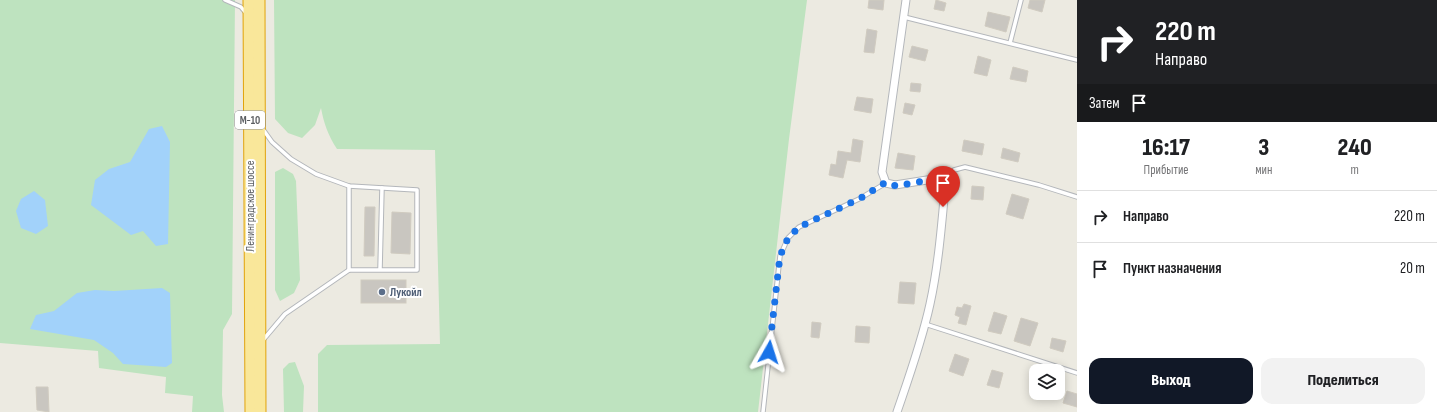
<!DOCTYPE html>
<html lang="ru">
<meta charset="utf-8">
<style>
:root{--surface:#fff;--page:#f2f2f2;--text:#202124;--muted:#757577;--line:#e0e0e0;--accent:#111827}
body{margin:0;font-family:"Sofia Sans Condensed",sans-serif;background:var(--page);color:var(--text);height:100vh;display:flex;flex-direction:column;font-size:15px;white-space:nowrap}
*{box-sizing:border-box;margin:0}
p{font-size:13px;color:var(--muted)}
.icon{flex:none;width:22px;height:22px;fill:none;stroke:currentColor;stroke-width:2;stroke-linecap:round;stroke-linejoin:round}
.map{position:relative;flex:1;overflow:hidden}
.drawer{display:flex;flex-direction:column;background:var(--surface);width:360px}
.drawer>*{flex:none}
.guide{background:#202124;color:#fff;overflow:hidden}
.fabs{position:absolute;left:1029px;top:364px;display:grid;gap:8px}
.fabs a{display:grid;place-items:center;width:36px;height:36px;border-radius:8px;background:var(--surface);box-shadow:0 2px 10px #0003;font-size:20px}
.pin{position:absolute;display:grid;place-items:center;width:34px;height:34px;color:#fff;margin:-41px -17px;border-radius:50% 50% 50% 0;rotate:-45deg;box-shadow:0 0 4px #0007}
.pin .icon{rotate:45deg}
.me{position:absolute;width:44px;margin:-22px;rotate:6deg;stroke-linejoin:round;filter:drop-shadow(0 0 3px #0008)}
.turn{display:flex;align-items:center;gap:14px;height:84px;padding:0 12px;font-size:18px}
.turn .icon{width:52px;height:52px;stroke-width:2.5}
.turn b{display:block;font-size:28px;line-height:34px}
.then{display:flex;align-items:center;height:38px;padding:0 12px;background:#0003;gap:8px;font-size:15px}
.eta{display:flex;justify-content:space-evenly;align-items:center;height:68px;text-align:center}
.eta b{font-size:24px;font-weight:800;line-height:28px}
.button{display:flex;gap:8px;margin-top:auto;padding:8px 12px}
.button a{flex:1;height:46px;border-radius:12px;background:var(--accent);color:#fff;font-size:16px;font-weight:800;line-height:46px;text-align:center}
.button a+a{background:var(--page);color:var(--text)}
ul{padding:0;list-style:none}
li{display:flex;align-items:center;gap:12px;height:52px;padding:0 12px;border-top:1px solid var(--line)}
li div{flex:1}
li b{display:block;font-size:15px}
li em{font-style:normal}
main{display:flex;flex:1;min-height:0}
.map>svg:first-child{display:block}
.green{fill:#bee3bf}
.water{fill:#a2d2fa}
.building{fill:#c9c6c0;stroke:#d0cbc0}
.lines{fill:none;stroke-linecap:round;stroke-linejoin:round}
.service-casing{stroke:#b4b7bb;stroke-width:5.5}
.minor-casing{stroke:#b4b7bb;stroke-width:9}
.trunk-casing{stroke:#e1a30b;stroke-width:13}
.service{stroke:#fff;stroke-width:3.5}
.minor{stroke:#fff;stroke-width:7}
.trunk{stroke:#f9e79a;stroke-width:11}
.route{stroke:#1a73e8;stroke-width:7;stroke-dasharray:0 12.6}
.service-dot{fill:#5c6f8a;stroke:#fff;stroke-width:1.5}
.labels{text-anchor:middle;stroke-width:4;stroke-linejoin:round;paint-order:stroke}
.shield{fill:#fff;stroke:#8c8e90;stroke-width:1}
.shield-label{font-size:11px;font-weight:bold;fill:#5a5d61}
.street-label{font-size:12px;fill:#5a5d61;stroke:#fff}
.service-label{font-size:12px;font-weight:bold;fill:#4e5e75;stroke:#fff;text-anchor:start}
</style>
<main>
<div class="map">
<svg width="1077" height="412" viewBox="0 0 1077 412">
<rect width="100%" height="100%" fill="#eceae1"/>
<g class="green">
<polygon points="0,0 235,0 232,314 223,330 222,395 224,412 192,412 193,396 165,393 166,377 99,368 98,351 0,343"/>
<path d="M274,0h533l-18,139 -31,273h-440v-58l9,-9 113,-1 -5,-194 -98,-1c-9,-14 -13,-25 -16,-41l-6,17 -13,13 -14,-5 -13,-14z"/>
<polygon points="283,168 293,174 296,181 300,280 294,293 280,301 275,290 275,172"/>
<polygon points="295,362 304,386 303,412 284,412 283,369 289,363"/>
</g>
<g class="water">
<polygon points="162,126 170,142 168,244 156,246 143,231 131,235 91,205 95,180 109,169 130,162 149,129"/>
<polygon points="34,191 45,200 48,226 36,234 21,228 16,211 21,199"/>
<polygon points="162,288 170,293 172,363 166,367 123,364 113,353 94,340 30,329 36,315 54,311 77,293 95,290 114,291"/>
</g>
<g class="building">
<polygon points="869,0 884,0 883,10 868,8"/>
<polygon points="936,0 946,3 944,11 934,9"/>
<polygon points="1030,0 1045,0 1042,12 1028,8"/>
<polygon points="988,12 1010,17 1006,32 985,26"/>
<polygon points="867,29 877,31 874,53 864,52"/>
<polygon points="912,46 928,50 925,61 909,57"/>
<polygon points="978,56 991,60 987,76 974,73"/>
<polygon points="1013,67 1028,71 1026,82 1010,79"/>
<polygon points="911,83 921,84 920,92 910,91"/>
<polygon points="857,97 873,99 871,113 854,110"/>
<polygon points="905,103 915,105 912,115 903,113"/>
<polygon points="853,139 863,141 860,162 847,160 843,178 829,175 831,164 836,165 838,151 851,153"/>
<polygon points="964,140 984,144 982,155 962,151"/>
<polygon points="1003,148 1020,153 1018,162 1001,158"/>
<polygon points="898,153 915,156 913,170 895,168"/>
<polygon points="972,186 984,187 983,200 971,199"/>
<polygon points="1012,194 1029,199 1023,219 1006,214"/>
<polygon points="365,207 375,207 374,256 364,256"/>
<polygon points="392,212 411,213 410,254 391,253"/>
<rect x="361" y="280" width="45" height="23"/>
<polygon points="900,282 916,283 914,304 898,303"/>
<polygon points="964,304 971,306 966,325 958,323 960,317 955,315 957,307 962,308"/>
<polygon points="994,312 1007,316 1001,334 988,331"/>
<polygon points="1021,318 1038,323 1030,346 1014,341"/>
<polygon points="812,322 821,323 819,338 811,337"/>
<polygon points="856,326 870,327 869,343 855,342"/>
<polygon points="1052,338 1066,341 1063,352 1050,348"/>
<polygon points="955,354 969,359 963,376 949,371"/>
<polygon points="992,370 1003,373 999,388 987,385"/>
<polygon points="36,387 48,387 49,412 37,410"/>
<polygon points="1067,391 1077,394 1077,407 1063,403"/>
</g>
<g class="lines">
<defs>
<g id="service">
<polyline points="225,0 241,7 246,13"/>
<polyline points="904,17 1077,60"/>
<polyline points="1010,43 1021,0"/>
<polyline points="262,128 272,142 291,159 316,174 349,186 417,190 417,270 349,270 285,314 263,340"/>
<polyline points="946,177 954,170 965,167 1039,185 1077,197"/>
<polyline points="349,186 349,270"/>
<polyline points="380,269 382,188"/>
<polyline points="925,324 1077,373"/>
<polyline points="763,412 780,256 788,238 799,227 859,199 886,183"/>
</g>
<path id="minor" d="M897,412c12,-35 25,-71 33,-108 9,-41 12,-84 16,-127l-51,8 -9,-2 -4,-11 24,-172"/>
<g id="trunk">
<polyline points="249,0 251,412"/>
<polyline points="259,0 260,412"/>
</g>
</defs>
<use href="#service" class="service-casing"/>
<use href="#minor" class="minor-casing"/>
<use href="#trunk" class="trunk-casing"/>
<use href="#service" class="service"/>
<use href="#minor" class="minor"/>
<use href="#trunk" class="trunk"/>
</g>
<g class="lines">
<polyline class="route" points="769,352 780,256 788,238 799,227 859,199 886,182 896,186 946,177 943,207"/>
</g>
<circle class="service-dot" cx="382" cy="292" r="4"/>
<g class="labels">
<rect class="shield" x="235" y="111" width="30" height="18" rx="3"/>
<g class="shield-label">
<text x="250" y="124">М-10</text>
</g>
<g class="street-label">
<text transform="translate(250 206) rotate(-90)" y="4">Ленинградское шоссе</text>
</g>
<g class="service-label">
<text x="390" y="296">Лукойл</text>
</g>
</g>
</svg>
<div class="fabs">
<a><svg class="icon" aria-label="layers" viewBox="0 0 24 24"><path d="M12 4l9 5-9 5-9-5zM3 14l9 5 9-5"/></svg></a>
</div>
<div class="pin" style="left:943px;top:207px;background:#d93025"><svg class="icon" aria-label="arrive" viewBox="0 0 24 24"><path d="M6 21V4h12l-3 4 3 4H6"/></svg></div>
<svg class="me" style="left:769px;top:352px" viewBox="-20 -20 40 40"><path d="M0-17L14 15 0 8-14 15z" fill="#1a73e8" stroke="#fff" stroke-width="4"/></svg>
</div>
<section class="drawer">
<div class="guide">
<div class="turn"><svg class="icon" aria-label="right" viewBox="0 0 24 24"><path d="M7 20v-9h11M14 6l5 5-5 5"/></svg><div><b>220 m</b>Направо</div></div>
<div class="then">Затем<svg class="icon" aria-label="arrive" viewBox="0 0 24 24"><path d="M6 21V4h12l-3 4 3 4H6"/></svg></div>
</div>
<div class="eta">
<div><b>16:17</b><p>Прибытие</p></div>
<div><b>3</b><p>мин</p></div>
<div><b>240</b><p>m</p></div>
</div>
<ul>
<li><svg class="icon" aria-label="right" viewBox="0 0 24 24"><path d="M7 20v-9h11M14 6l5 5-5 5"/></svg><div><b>Направо</b></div><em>220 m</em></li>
<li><svg class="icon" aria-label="arrive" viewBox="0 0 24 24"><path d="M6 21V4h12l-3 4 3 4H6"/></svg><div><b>Пункт назначения</b></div><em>20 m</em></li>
</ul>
<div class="button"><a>Выход</a><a>Поделиться</a></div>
</section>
</main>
